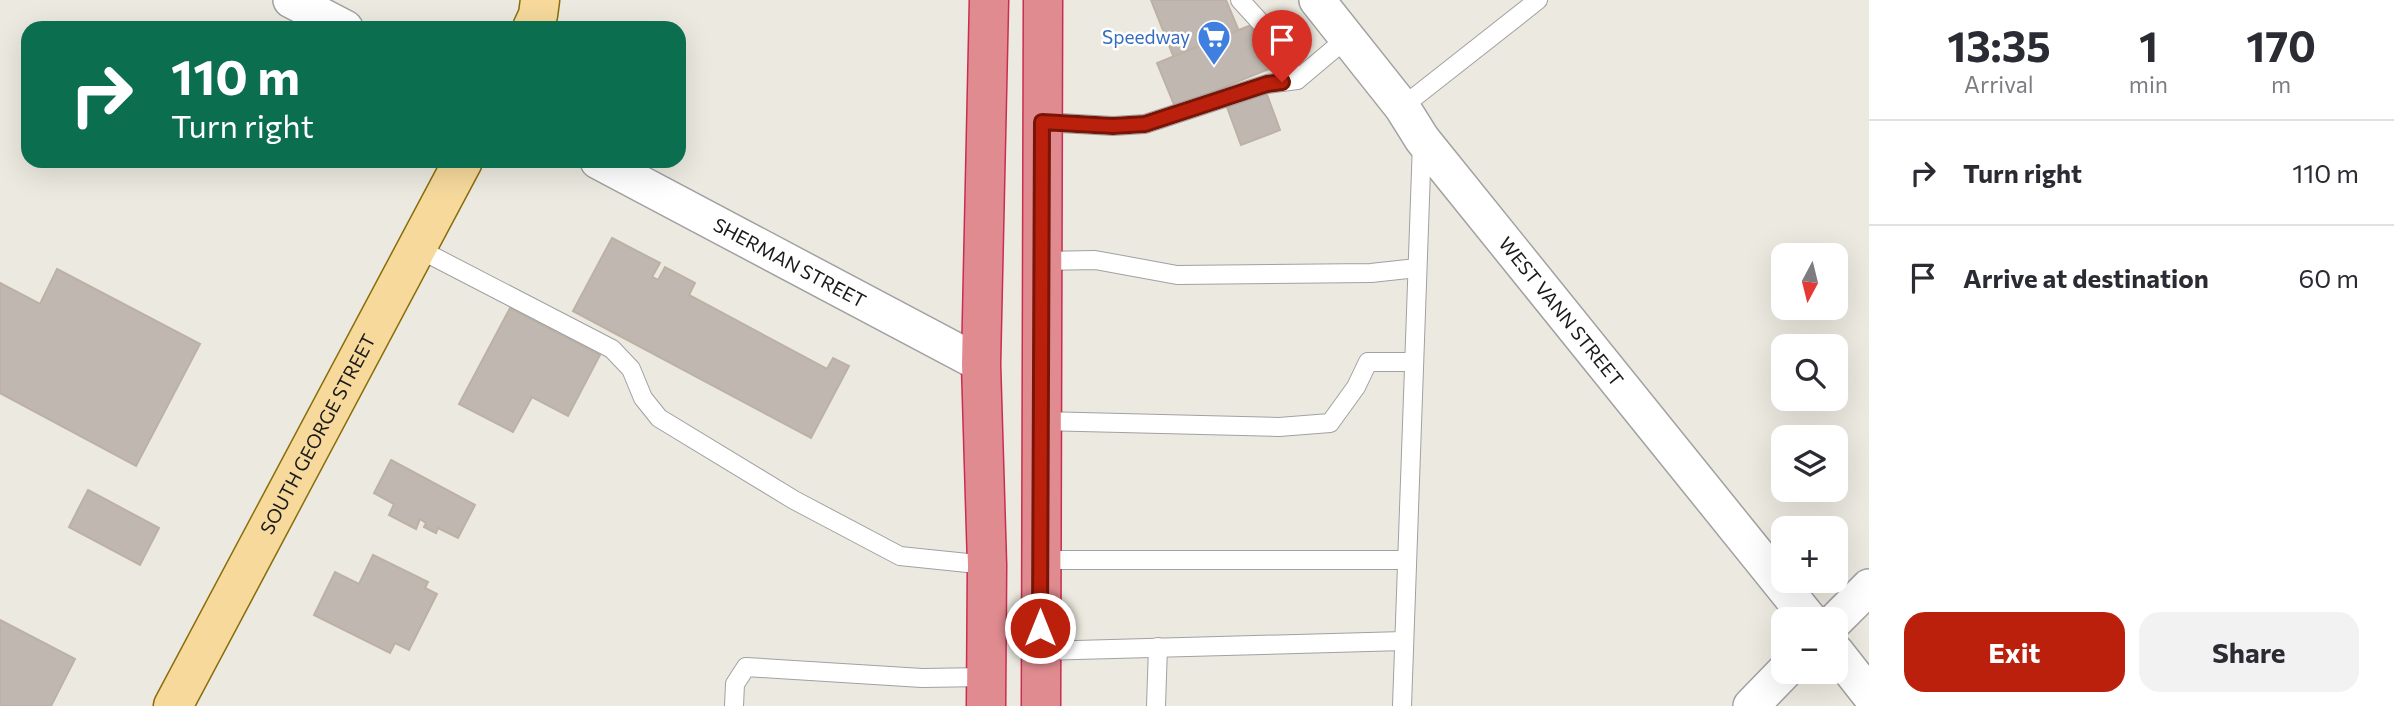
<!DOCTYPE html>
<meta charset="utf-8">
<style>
:root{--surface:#fff;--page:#f2f2f3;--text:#2b2b33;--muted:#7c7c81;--line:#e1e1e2;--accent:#ba200b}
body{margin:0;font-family:Commissioner,sans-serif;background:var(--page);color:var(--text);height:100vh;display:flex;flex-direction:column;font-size:26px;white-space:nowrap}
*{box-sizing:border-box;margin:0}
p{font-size:23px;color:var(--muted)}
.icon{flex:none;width:38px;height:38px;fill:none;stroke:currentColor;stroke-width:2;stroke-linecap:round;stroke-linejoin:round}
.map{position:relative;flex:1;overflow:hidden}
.drawer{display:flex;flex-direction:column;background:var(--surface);width:525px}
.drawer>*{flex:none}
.banner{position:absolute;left:21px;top:21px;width:665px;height:147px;border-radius:21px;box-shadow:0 7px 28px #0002;background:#0b6e4f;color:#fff;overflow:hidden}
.needle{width:46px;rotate:187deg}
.fabs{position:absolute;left:1771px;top:243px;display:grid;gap:14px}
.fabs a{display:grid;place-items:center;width:77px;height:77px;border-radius:14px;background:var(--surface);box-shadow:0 7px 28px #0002;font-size:35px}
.pin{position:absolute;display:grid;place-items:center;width:60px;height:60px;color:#fff;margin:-72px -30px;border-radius:50% 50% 50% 0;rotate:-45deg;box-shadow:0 0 7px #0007}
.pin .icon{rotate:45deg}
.me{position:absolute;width:77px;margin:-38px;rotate:0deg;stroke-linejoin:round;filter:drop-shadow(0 0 5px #0008)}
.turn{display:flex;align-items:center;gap:24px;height:147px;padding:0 35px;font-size:32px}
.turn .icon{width:91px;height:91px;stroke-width:2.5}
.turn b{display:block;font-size:49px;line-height:60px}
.eta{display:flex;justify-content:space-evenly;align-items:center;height:119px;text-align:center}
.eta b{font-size:42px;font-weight:700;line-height:49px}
.cta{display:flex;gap:14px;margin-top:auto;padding:14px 35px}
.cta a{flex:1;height:80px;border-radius:21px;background:var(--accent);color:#fff;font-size:28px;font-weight:700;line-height:80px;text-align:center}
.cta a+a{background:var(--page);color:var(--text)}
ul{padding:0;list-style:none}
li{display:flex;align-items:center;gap:21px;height:105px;padding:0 35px;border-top:2px solid var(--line)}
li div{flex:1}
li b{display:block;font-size:26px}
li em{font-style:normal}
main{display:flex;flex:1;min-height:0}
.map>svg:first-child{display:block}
.building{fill:#c0b8b0;stroke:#bcb1a4;stroke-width:2}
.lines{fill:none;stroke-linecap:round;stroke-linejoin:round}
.lane-casing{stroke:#a1a1a1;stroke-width:20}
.street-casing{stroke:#a1a1a1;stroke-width:38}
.primary-casing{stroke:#896d08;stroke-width:41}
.highway-casing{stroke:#ca2d50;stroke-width:41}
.lane{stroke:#fff;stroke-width:18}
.street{stroke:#fff;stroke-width:35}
.primary{stroke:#f6d99b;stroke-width:38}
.highway{stroke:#e08b90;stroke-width:38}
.route-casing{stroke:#791507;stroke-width:18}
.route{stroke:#ba200b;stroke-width:12}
.labels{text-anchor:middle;stroke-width:5;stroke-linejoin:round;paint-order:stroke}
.shop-label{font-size:19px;fill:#366cbe;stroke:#fff;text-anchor:end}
.street-label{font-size:19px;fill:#1a1a1a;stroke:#fff}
</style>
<main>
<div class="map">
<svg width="1869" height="706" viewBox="0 0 1869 706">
<rect width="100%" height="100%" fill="#ece9e0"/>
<g class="building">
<polygon points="1151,0 1226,0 1241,36 1176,63"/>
<polygon points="1251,25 1269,69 1175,107 1157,63"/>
<polygon points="1266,92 1280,130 1241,145 1227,107"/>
<polygon points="612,238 660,263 652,277 658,280 665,267 695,283 689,295 827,369 833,358 849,366 811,438 573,311"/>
<polygon points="57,269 200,344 136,466 0,393 0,283 40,304"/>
<polygon points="510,308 600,355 568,416 532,397 513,432 459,404"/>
<polygon points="391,460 475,505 458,538 438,528 436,533 424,527 426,523 420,519 416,529 389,515 394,504 374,493"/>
<polygon points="88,490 159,528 140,565 69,527"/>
<polygon points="373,555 428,582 425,588 437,594 409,650 395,643 390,653 314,615 335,572 359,584"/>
<polygon points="0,620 75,659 51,706 0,706"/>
</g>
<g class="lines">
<defs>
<g id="lane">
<polyline points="1240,0 1261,23 1297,80 1347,38"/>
<polyline points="1402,107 1538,0"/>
<polyline points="1042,122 1113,126 1145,124 1267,84 1297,80"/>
<polyline points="417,248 612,349 631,369 643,398 659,418 794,500 900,556 987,565"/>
<polyline points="1042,261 1095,260 1177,275 1371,273 1417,268"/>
<polyline points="1041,421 1279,427 1330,423 1356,387 1368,362 1413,362"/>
<polyline points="1040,560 1405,560"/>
<polyline points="1040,651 1404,641"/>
<polyline points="734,706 735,684 746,667 922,678 986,677"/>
<polyline points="1156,706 1158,647"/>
<polyline points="1402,706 1422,143"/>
</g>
<g id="street">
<polyline points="291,0 345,28"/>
<path id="s1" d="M1317,0l85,107 20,32 388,481"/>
<path id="s2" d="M598,161l383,203"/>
<polyline points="1836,620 1869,587"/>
<polyline points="1836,652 1869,694"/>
<polyline points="1751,706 1784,672"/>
</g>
<g id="primary">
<polyline points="532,28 538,15 540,0"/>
<path id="s3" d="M173,706l290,-545"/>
</g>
<g id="highway">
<polyline points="986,706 987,565 981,364 989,0"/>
<polyline points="1041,706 1043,0"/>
</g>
</defs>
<use href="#lane" class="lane-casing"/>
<use href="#street" class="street-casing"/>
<use href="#primary" class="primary-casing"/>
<use href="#highway" class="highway-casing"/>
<use href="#lane" class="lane"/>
<use href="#street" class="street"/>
<use href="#primary" class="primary"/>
<use href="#highway" class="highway"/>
</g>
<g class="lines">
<defs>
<polyline id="route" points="1040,628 1042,122 1113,126 1145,124 1267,84 1282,82"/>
</defs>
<use href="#route" class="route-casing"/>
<use href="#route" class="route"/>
</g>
<defs>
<symbol id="supermarket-pin" viewBox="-11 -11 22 30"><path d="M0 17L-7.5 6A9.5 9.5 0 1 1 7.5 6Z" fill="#3f7fe0" stroke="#fff"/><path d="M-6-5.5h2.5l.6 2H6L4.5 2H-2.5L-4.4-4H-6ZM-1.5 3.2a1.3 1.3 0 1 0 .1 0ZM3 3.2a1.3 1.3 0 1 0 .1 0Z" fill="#fff"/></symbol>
</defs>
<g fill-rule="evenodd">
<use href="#supermarket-pin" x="1195" y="18" width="38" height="52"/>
</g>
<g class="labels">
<g class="shop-label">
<text x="1190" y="44">Speedway</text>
</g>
<g class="street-label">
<text dy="7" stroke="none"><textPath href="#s2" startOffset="217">SHERMAN STREET</textPath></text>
<text dy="7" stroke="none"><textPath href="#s1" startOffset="396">WEST VANN STREET</textPath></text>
<text dy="7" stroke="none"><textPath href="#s3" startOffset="308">SOUTH GEORGE STREET</textPath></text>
</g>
</g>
</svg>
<div class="fabs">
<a><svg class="needle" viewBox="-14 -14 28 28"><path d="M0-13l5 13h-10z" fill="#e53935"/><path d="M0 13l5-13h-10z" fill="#7c7c81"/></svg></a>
<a><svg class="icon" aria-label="search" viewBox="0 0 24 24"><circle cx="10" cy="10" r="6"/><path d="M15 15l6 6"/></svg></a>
<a><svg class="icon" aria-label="layers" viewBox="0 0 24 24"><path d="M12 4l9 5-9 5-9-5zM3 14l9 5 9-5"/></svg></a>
<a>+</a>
<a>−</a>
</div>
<div class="pin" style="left:1282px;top:82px;background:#d93025"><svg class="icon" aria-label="arrive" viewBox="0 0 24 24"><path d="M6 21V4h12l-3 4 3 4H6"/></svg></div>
<svg class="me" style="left:1040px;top:628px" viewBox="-20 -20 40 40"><circle r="17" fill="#ba200b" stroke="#fff" stroke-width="3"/><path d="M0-11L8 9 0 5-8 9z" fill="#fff"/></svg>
<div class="banner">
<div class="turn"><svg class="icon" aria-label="right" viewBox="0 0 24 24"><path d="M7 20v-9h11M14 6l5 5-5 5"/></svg><div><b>110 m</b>Turn right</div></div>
</div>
</div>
<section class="drawer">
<div class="eta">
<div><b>13:35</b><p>Arrival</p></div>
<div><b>1</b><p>min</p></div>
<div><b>170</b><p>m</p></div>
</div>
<ul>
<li><svg class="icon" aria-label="right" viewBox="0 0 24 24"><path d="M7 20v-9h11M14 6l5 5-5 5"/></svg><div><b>Turn right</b></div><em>110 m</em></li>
<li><svg class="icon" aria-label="arrive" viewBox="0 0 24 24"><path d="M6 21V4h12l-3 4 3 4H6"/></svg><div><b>Arrive at destination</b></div><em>60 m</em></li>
</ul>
<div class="cta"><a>Exit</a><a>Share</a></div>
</section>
</main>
